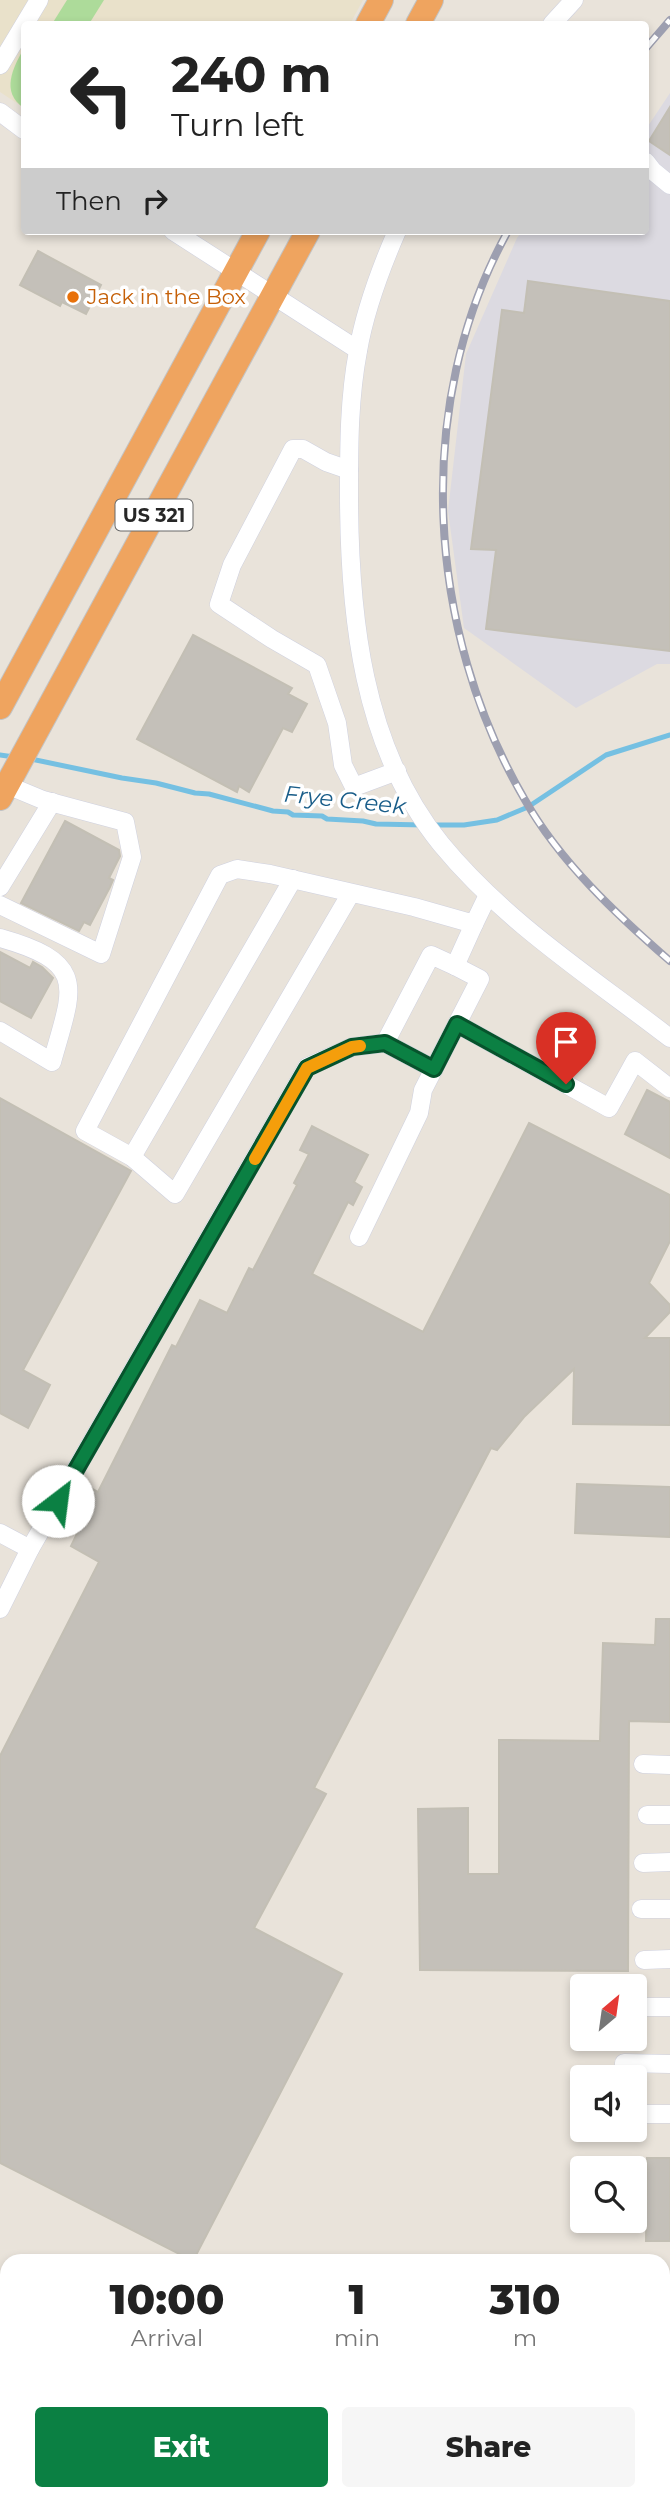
<!DOCTYPE html>
<style>
:root{--surface:#fff;--page:#f6f6f6;--text:#222;--muted:#767676;--accent:#0b8043}
body{margin:0;font-family:Montserrat,sans-serif;background:var(--page);color:var(--text);height:100vh;display:flex;flex-direction:column;font-size:26px;white-space:nowrap}
*{box-sizing:border-box;margin:0}
p{font-size:23px;color:var(--muted)}
.icon{flex:none;width:38px;height:38px;fill:none;stroke:currentColor;stroke-width:2;stroke-linecap:round;stroke-linejoin:round}
.map{position:relative;flex:1;overflow:hidden}
.panel{position:absolute;left:0px;top:2254px;width:670px;height:247px;display:flex;flex-direction:column;background:var(--surface);border-radius:21px 21px 0 0;box-shadow:0 4px 10px #0003}
.panel>*{flex:none}
.hud{position:absolute;left:21px;top:21px;width:628px;height:214px;border-radius:7px;box-shadow:0 4px 10px #0003;background:#fff;color:var(--text);overflow:hidden}
.needle{width:46px;rotate:29deg}
.fabs{position:absolute;left:570px;top:1974px;display:grid;gap:14px}
.fabs a{display:grid;place-items:center;width:77px;height:77px;border-radius:7px;background:var(--surface);box-shadow:0 4px 10px #0003;font-size:35px}
.pin{position:absolute;display:grid;place-items:center;width:60px;height:60px;color:#fff;margin:-72px -30px;border-radius:50% 50% 50% 0;rotate:-45deg;box-shadow:0 0 7px #0007}
.pin .icon{rotate:45deg}
.me{position:absolute;width:77px;margin:-38px;rotate:30deg;stroke-linejoin:round;filter:drop-shadow(0 0 5px #0008)}
.turn{display:flex;align-items:center;gap:24px;height:147px;padding:0 35px;font-size:32px}
.turn .icon{width:91px;height:91px;stroke-width:2.5}
.turn b{display:block;font-size:49px;line-height:60px}
.then{display:flex;align-items:center;height:66px;padding:0 35px;background:#0003;gap:14px;font-size:26px}
.eta{display:flex;justify-content:space-evenly;align-items:center;height:119px;text-align:center}
.eta b{font-size:42px;font-weight:800;line-height:49px}
.primary-button{display:flex;gap:14px;margin-top:auto;padding:14px 35px}
.primary-button a{flex:1;height:80px;border-radius:7px;background:var(--accent);color:#fff;font-size:28px;font-weight:800;line-height:80px;text-align:center}
.primary-button a+a{background:var(--page);color:var(--text)}
.map>svg:first-child{display:block}
.industrial{fill:#dcdae1}
.education{fill:#e9e1ca}
.green{fill:#addb9a}
.lines{fill:none;stroke-linecap:round;stroke-linejoin:round}
.stream{stroke:#75c0e2;stroke-width:5}
.building{fill:#c4c0b9;stroke:#c3bfb4;stroke-width:2}
.minor-casing{stroke:#cfd1df;stroke-width:19}
.highway-casing{stroke:#c3c3c3;stroke-width:26}
.minor{stroke:#fff;stroke-width:18}
.highway{stroke:#efa45f;stroke-width:24}
.rail-casing{stroke:#9d9fb0;stroke-width:8}
.rail{stroke:#fff;stroke-width:5;stroke-dasharray:16;stroke-linecap:butt}
.route-casing{stroke:#07532c;stroke-width:18}
.route{stroke:#0b8043;stroke-width:12}
.slow{stroke:#f59e0b;stroke-width:12}
.food-dot{fill:#e8710a;stroke:#fff;stroke-width:2.5}
.labels{text-anchor:middle;stroke-width:7;stroke-linejoin:round;paint-order:stroke}
.shield{fill:#fff;stroke:#686868;stroke-width:2}
.shield-label{font-size:19px;font-weight:bold;fill:#272727}
.food-label{font-size:21px;fill:#c56008;stroke:#fff;text-anchor:start}
.water-label{font-size:23px;font-style:italic;fill:#195d89;stroke:#fff}
</style>
<div class="map">
<svg width="670" height="2500" viewBox="0 0 670 2500">
<rect width="100%" height="100%" fill="#e9e3da"/>
<polygon class="industrial" points="670,93 670,664 657,664 576,708 464,628 448,511 466,354 517,238 522,231 646,231 646,129"/>
<polygon class="education" points="0,0 363,0 350,24 24,24 24,108 0,92"/>
<g class="green">
<polygon points="67,0 104,0 89,24 52,24"/>
<path d="M24,48v60c-24,-16 -11,-40 0,-60z"/>
</g>
<g class="lines">
<g class="stream">
<polyline points="0,755 14,757"/>
<polyline points="31,759 122,778 156,783 195,793 209,794 273,811 288,812 293,815 322,816 327,819 363,821 376,824 424,825"/>
<polyline points="434,825 464,825 497,820 528,807 606,755 670,735"/>
</g>
</g>
<g class="building">
<polygon points="670,107 670,155 649,141"/>
<polygon points="38,251 101,285 86,314 62,302 60,306 20,285"/>
<polygon points="528,281 670,301 670,651 486,629 496,550 471,549 502,310 524,313"/>
<polygon points="193,635 292,688 288,694 307,704 292,732 283,728 249,792 239,786 237,792 137,739"/>
<polygon points="65,821 119,850 120,856 109,878 113,880 110,887 90,925 84,922 79,931 21,903"/>
<polygon points="0,952 30,968 33,962 42,967 53,978 31,1018 0,1001"/>
<polygon points="647,1090 670,1102 670,1158 625,1134"/>
<polygon points="0,1098 131,1171 23,1370 50,1385 28,1428 0,1413"/>
<polygon points="529,1123 670,1195 670,1241 649,1283 670,1305 670,1312 645,1338 670,1338 670,1425 573,1424 574,1369 524,1417 497,1450 491,1448 314,1788 326,1794 254,1928 342,1974 193,2261 0,2163 0,1756 99,1562 71,1546 89,1509 83,1505 91,1488 98,1492 172,1345 176,1347 200,1300 227,1313 249,1268 253,1270 297,1185 294,1183 309,1154 300,1150 312,1126 368,1155 354,1182 362,1187 353,1205 348,1202 312,1274 423,1332"/>
<polygon points="577,1484 670,1487 670,1537 575,1533"/>
<polygon points="656,1619 670,1619 670,1722 629,1721 628,1971 420,1970 418,1809 468,1808 468,1874 499,1874 499,1740 600,1741 603,1643 655,1645"/>
<polygon points="647,2158 670,2158 670,2241 646,2241"/>
</g>
<g class="lines">
<defs>
<g id="minor">
<polyline points="552,24 574,0"/>
<polyline points="0,65 39,0"/>
<polyline points="0,112 24,130"/>
<polyline points="646,162 653,171 670,185"/>
<polyline points="173,231 358,350"/>
<path d="M397,231c-17,39 -32,79 -39,120 -9,47 -9,95 -9,142 0,121 13,254 92,351 64,78 150,133 229,194"/>
<polyline points="349,470 326,462 303,449 293,449 232,565 219,604 272,639 317,665 337,723 343,765 354,787 397,771"/>
<polyline points="0,887 52,802"/>
<polyline points="351,893 175,1194 132,1157 85,1131 220,875 237,869 270,874 414,907 474,924 488,895"/>
<polyline points="0,905 101,954 132,857 125,822 43,800 7,785"/>
<path d="M0,938c89,25 73,49 52,124l-52,-31"/>
<polyline points="457,1024 609,1108 635,1061 670,1088"/>
<polyline points="385,1043 434,1069"/>
<polyline points="132,1157 293,879"/>
<polyline points="359,1237 419,1113 423,1090 480,979 455,966"/>
<polyline points="0,1533 30,1549"/>
<polyline points="0,1609 30,1549 307,1067 352,1047 385,1043 431,955 455,966 474,924"/>
<polyline points="643,1764 670,1765"/>
<polyline points="647,1815 670,1815"/>
<polyline points="643,1863 670,1862"/>
<polyline points="641,1909 670,1909"/>
<polyline points="644,1960 670,1959"/>
<polyline points="643,2007 670,2007"/>
<polyline points="624,2077 624,2063 670,2064"/>
<polyline points="635,2114 670,2114"/>
<polyline points="663,2284 670,2285"/>
<polyline points="410,2494 420,2500"/>
</g>
<g id="highway">
<polyline points="368,24 381,0"/>
<polyline points="418,24 431,0"/>
<polyline points="0,707 258,231"/>
<polyline points="0,798 308,231"/>
</g>
</defs>
<use href="#minor" class="minor-casing"/>
<use href="#highway" class="highway-casing"/>
<use href="#minor" class="minor"/>
<use href="#highway" class="highway"/>
<defs>
<g id="rail">
<polyline points="646,48 670,20"/>
<path d="M508,231c-96,173 -82,400 17,569 35,62 92,115 145,161"/>
</g>
</defs>
<use href="#rail" class="rail-casing"/>
<use href="#rail" class="rail"/>
</g>
<g class="lines">
<defs>
<polyline id="route" points="58,1501 307,1068 352,1047 385,1043 434,1069 457,1024 566,1084"/>
</defs>
<use href="#route" class="route-casing"/>
<use href="#route" class="route"/>
<polyline class="slow" points="255,1159 307,1068 352,1047 360,1046"/>
</g>
<circle class="food-dot" cx="73" cy="297" r="7"/>
<g class="labels">
<rect class="shield" x="115.5" y="499.5" width="77" height="31" rx="5"/>
<g class="shield-label">
<text x="154" y="522">US 321</text>
</g>
<g class="food-label">
<text x="87" y="304">Jack in the Box</text>
</g>
<g class="water-label">
<text transform="translate(345 800) rotate(6)" y="8">Frye Creek</text>
</g>
</g>
</svg>
<div class="fabs">
<a><svg class="needle" viewBox="-14 -14 28 28"><path d="M0-13l5 13h-10z" fill="#e53935"/><path d="M0 13l5-13h-10z" fill="#767676"/></svg></a>
<a><svg class="icon" aria-label="sound" viewBox="0 0 24 24"><path d="M4 9h4l5-4v14l-5-4H4zM17 9q2 3 0 6"/></svg></a>
<a><svg class="icon" aria-label="search" viewBox="0 0 24 24"><circle cx="10" cy="10" r="6"/><path d="M15 15l6 6"/></svg></a>
</div>
<div class="pin" style="left:566px;top:1084px;background:#d93025"><svg class="icon" aria-label="arrive" viewBox="0 0 24 24"><path d="M6 21V4h12l-3 4 3 4H6"/></svg></div>
<svg class="me" style="left:58px;top:1501px" viewBox="-20 -20 40 40"><circle r="19" fill="#fff"/><path d="M0-13L10 11 0 6-10 11z" fill="#0b8043"/></svg>
<div class="hud">
<div class="turn"><svg class="icon" aria-label="left" viewBox="0 0 24 24"><path d="M17 20v-9H6M10 6l-5 5 5 5"/></svg><div><b>240 m</b>Turn left</div></div>
<div class="then">Then<svg class="icon" aria-label="right" viewBox="0 0 24 24"><path d="M7 20v-9h11M14 6l5 5-5 5"/></svg></div>
</div>
<section class="panel">
<div class="eta">
<div><b>10:00</b><p>Arrival</p></div>
<div><b>1</b><p>min</p></div>
<div><b>310</b><p>m</p></div>
</div>
<div class="primary-button"><a>Exit</a><a>Share</a></div>
</section>
</div>
